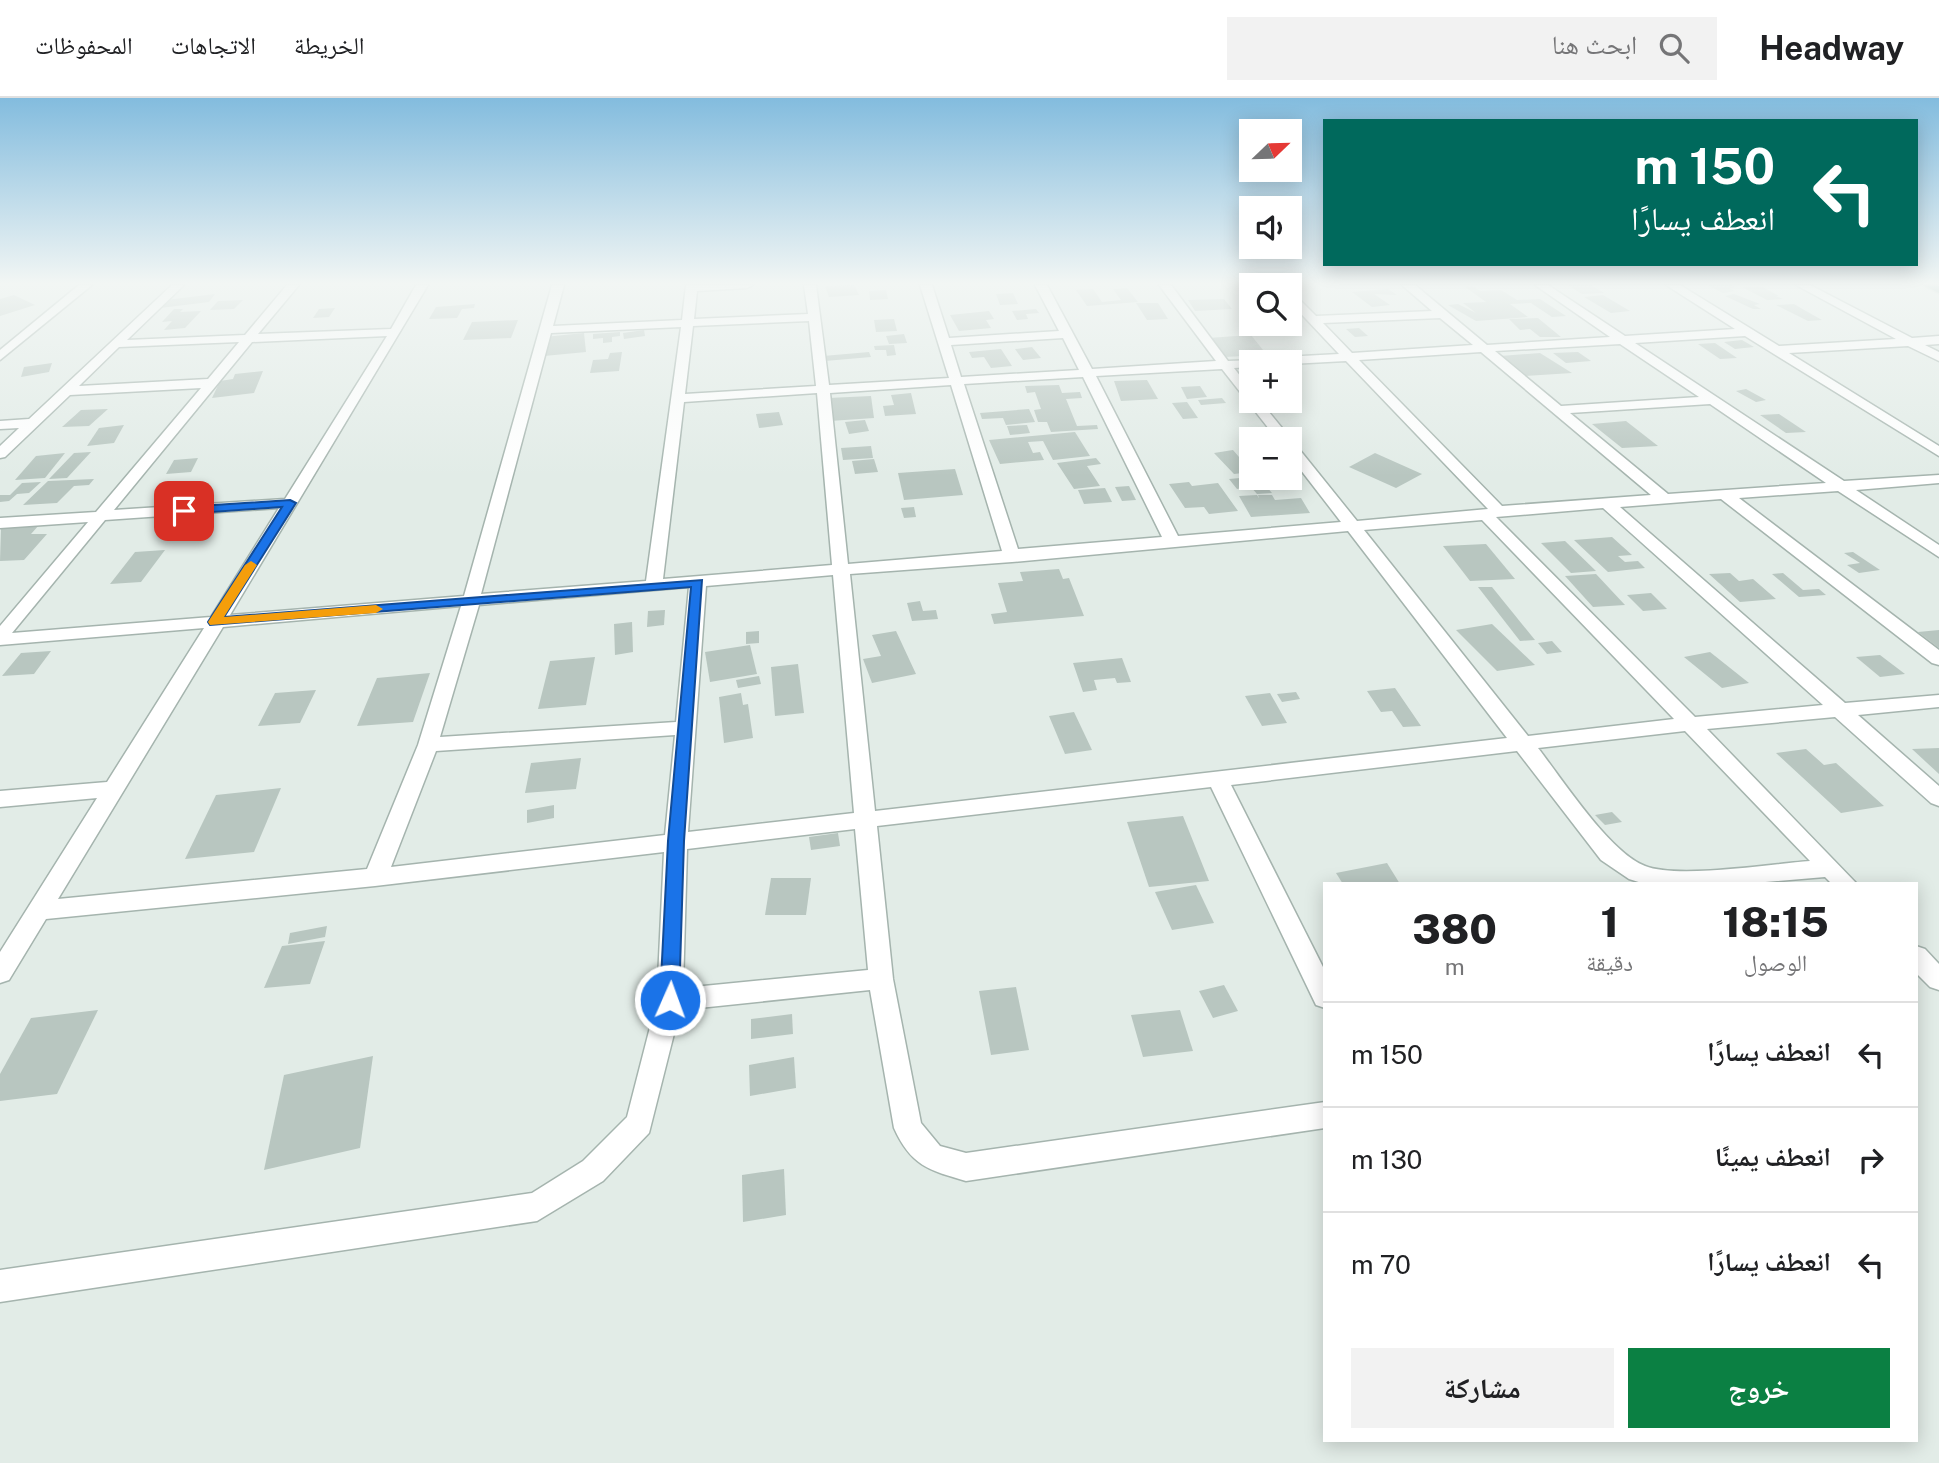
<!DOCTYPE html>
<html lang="ar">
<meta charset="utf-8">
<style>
:root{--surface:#fff;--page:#f2f2f2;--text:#202124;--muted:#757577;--line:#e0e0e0;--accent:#0b8043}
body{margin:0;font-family:"Public Sans","Noto Naskh Arabic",sans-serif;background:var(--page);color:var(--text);direction:rtl;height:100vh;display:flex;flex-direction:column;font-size:26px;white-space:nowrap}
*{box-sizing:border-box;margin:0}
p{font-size:23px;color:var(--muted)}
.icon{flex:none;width:38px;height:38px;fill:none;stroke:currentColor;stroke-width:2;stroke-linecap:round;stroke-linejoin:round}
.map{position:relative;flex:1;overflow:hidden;direction:ltr}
.panel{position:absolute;left:1323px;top:784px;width:595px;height:560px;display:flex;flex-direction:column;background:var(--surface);border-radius:0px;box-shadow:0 4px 18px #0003;direction:rtl}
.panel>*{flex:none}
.top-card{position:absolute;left:1323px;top:21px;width:595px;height:147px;border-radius:0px;box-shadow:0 4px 18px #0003;direction:rtl;background:#00695c;color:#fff;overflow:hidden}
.needle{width:46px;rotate:67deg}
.controls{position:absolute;left:1239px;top:21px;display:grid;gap:14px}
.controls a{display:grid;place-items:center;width:63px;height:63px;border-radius:0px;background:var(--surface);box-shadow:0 4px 18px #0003;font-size:35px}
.pin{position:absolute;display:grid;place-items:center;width:60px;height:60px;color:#fff;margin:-30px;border-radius:14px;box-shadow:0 4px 10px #0006}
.me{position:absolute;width:77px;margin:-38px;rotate:2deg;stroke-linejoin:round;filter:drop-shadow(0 0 5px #0008)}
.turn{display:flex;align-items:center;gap:24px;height:147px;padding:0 28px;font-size:32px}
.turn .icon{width:91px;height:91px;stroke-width:2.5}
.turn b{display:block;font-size:49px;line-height:60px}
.eta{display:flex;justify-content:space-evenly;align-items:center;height:119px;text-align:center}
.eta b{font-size:42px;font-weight:800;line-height:49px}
.primary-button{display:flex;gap:14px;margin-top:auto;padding:14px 28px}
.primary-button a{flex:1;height:80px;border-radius:0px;background:var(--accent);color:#fff;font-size:28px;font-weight:800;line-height:80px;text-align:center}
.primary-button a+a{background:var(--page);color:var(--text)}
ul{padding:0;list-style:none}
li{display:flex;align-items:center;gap:21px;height:105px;padding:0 28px;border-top:2px solid var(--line)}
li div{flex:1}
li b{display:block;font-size:26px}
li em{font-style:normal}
header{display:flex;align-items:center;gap:42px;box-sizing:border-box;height:98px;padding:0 35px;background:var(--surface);border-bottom:2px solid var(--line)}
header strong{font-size:33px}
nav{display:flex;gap:38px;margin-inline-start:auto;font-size:24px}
.search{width:490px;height:63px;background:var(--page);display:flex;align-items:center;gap:18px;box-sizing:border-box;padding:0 24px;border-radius:0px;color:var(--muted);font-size:26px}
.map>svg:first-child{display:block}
.building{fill:#b8c6c0}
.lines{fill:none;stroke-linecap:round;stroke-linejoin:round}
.minor-casing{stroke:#a5b4ae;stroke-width:3}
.primary-casing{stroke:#c1c8c6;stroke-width:3}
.minor{fill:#fff;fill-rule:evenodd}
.primary{fill:#699f8e;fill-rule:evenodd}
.route{fill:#1a73e8;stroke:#114b97;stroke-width:2}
.slow{fill:#f59e0b}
</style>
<header>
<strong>Headway</strong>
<div class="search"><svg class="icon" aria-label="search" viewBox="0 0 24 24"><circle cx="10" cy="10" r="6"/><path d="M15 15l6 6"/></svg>ابحث هنا</div>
<nav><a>الخريطة</a><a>الاتجاهات</a><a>المحفوظات</a></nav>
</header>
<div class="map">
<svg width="1939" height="1365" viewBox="0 0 1939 1365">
<rect width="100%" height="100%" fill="#e2ece7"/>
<g class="building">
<polygon points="854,187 859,197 829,199 825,188"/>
<polygon points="1568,187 1591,187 1604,195 1582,196"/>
<polygon points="1707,187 1732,187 1737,189 1729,190 1735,193 1723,195"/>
<polygon points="1464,188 1473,188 1480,193 1501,192 1517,202 1540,201 1566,218 1552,219 1531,205 1510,206 1528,219 1476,223 1448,207 1458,206 1476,215 1463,205 1486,204"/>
<polygon points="1761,188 1779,198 1776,198 1783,201 1767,202 1742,189"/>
<polygon points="1127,190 1138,204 1087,208 1076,192 1093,191 1102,204 1121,202 1113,191"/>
<polygon points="1388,191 1397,197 1374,196 1390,207 1372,209 1352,194"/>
<polygon points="886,192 888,201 870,202 869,193"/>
<polygon points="1013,195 1018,206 1000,207 996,196"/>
<polygon points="215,196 209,204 160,210 166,202"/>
<polygon points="1734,196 1760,206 1754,207 1761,211 1753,211 1725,198"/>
<polygon points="14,197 35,207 0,218 0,201"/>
<polygon points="1603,197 1630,213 1611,215 1584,199"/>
<polygon points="1224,201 1232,211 1195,213 1188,202"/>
<polygon points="243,202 234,211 210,212 218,203"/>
<polygon points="1136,205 1158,205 1168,221 1147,222"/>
<polygon points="475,206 474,210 462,211 457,220 429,221 436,209"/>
<polygon points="1794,206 1806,213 1822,222 1808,223 1776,207"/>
<polygon points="335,210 329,219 313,220 319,211"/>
<polygon points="174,211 183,211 180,214 201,213 185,230 164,232 172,223 162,224"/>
<polygon points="1036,211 1039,215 1026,216 1028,221 1017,222 1012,213"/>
<polygon points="989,213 994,221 986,222 991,230 959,233 950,217"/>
<polygon points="1538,220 1561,239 1540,239 1530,231 1520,232 1509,221"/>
<polygon points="894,221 897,233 876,234 874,222"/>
<polygon points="518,222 511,240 463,242 472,224"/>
<polygon points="1359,230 1368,238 1355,239 1346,231"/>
<polygon points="644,232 645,238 624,241 623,235"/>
<polygon points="620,234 620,238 612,239 612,244 603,245 603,240 593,241 593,236"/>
<polygon points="584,235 586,254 544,258 544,239"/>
<polygon points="904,236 907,245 889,246 886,238"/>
<polygon points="1251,237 1267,257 1223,259 1208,240"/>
<polygon points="1742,242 1754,249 1735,251 1724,244"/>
<polygon points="1715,245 1737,260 1720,261 1698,246"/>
<polygon points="894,247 896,257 887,258 886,252 875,252 874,248"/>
<polygon points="1032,249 1041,260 1023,262 1015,251"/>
<polygon points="1001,251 1012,268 991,270 984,259 972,260 969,254"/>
<polygon points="622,254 619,273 590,275 593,262 608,261 610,255"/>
<polygon points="869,254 871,259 825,263 823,258"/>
<polygon points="1578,254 1591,263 1566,265 1553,255"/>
<polygon points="1540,255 1572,275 1525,278 1500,258"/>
<polygon points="52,265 49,274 21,279 24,269"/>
<polygon points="263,273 254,295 212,300 220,283 233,281 235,276"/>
<polygon points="1147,282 1158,301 1121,303 1114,283"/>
<polygon points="1059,287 1062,295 1080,294 1082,300 1066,301 1077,328 1097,327 1098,331 1051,334 1047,324 1038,324 1034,312 1041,311 1035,294 1027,295 1025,288"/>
<polygon points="1200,288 1207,299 1187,301 1181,289"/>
<polygon points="1746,291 1766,302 1756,304 1736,293"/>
<polygon points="911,295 916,316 885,318 883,308 894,307 891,297"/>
<polygon points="871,298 874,320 830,323 828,300"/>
<polygon points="1222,300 1226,305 1201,307 1198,302"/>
<polygon points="1187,304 1198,320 1183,321 1172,305"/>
<polygon points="108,311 89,328 62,329 81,312"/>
<polygon points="1029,311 1035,324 1006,327 1003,320 982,321 980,315"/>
<polygon points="779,314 783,327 759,330 756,316"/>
<polygon points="1779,316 1806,334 1786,335 1760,317"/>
<polygon points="865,322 869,333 849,336 845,324"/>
<polygon points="1626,323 1658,348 1622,350 1592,326"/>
<polygon points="124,327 114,345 87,348 99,330"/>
<polygon points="1027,327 1030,335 1010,337 1007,328"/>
<polygon points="1075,334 1090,358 1053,362 1043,343 1028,344 1033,355 1040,354 1044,362 1000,366 989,342"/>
<polygon points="871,348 873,360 843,362 841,350"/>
<polygon points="1233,352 1239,359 1251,360 1251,374 1234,376 1214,355"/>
<polygon points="91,354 67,380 49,381 74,355"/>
<polygon points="65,355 45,380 15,382 36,358"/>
<polygon points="1375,355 1422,376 1396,390 1349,369"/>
<polygon points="198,360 191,374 166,376 174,362"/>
<polygon points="1096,360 1101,366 1087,368 1100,388 1074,391 1057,365"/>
<polygon points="874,361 878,374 855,376 852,363"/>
<polygon points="955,371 963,397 904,402 898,375"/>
<polygon points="1251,379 1259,380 1272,395 1257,396 1251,389 1237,391 1229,381"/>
<polygon points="94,381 89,387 74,388 57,405 23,407 48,383"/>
<polygon points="41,384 29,395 17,396 9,403 0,404 0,397 10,397 22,385"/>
<polygon points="1189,384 1192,388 1218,385 1238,413 1209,416 1204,409 1185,410 1169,386"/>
<polygon points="1129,388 1136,402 1122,403 1115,389"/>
<polygon points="1105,390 1112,404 1084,406 1078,392"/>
<polygon points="1257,397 1259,400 1258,397 1272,397 1275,402 1301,400 1310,415 1251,419 1239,398"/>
<polygon points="914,409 916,419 904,420 901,410"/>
<polygon points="39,427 31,436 47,436 24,462 0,463 1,430"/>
<polygon points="1612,439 1632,457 1618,458 1625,464 1638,463 1645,470 1608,474 1574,442"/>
<polygon points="1565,443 1596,473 1571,475 1541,445"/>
<polygon points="1486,446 1515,481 1470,483 1443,448"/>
<polygon points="165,452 141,484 110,486 135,454"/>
<polygon points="1853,454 1880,472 1859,475 1847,467 1860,465 1844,455"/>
<polygon points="1059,471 1063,481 1069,480 1084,518 994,526 991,516 1007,514 998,485 1023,483 1020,474"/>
<polygon points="1730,475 1739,483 1753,481 1776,501 1740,504 1709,476"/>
<polygon points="1783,475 1803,492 1819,491 1826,497 1799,499 1772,476"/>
<polygon points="1596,476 1625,507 1593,509 1565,478"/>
<polygon points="1478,489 1492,489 1535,542 1520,543"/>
<polygon points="1651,495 1667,511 1643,513 1627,497"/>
<polygon points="920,503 923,513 936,512 938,521 912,523 907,505"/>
<polygon points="665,512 664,527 647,529 648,513"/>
<polygon points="632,524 633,554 615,557 614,526"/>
<polygon points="1492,526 1535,567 1497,573 1456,532"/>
<polygon points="1939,532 1939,550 1918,534"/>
<polygon points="759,533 759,545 746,546 746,534"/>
<polygon points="896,533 916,576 872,585 863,561 881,558 872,537"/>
<polygon points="1552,543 1562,554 1547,556 1538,545"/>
<polygon points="750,547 757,576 710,584 705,554"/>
<polygon points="51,553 34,576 2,578 21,555"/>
<polygon points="1710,554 1749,585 1722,590 1684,559"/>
<polygon points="1880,557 1905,576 1880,579 1856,559"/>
<polygon points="595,559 586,607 538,611 550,563"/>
<polygon points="1122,560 1131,584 1117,585 1115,580 1094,582 1097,592 1083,594 1073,565"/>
<polygon points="798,566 804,615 775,618 771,569"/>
<polygon points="430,575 413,624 357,628 377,580"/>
<polygon points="759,578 761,586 738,590 736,582"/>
<polygon points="1395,590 1421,628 1403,629 1392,613 1381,614 1367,593"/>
<polygon points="316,592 300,625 258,628 275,595"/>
<polygon points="1296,594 1300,601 1282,604 1277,596"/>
<polygon points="741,595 743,607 748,606 753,640 724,645 719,599"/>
<polygon points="1270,595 1287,625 1262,628 1245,598"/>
<polygon points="1074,614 1092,652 1065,656 1049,618"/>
<polygon points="1939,650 1939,676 1912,651"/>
<polygon points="1806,651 1824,667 1836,665 1884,708 1841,715 1776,655"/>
<polygon points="581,660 576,691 525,695 531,665"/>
<polygon points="281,690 254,754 185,761 216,697"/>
<polygon points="554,707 554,720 527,725 527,712"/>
<polygon points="1612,714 1622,724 1605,727 1595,717"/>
<polygon points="1183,718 1209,783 1149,789 1127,724"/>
<polygon points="838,735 840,748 811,752 809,739"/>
<polygon points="1387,765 1400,786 1343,786 1336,775"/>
<polygon points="771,780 811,780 806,817 765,817"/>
<polygon points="1196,787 1214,825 1172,832 1155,794"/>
<polygon points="327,828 325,839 288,846 290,835"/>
<polygon points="325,843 310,886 264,890 282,848"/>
<polygon points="1224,887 1238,913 1213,920 1199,893"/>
<polygon points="1016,889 1029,952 991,957 979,893"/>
<polygon points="98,912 57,996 0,1003 0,976 31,920"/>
<polygon points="1180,912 1193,953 1143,959 1131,917"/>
<polygon points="792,916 793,936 751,941 751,921"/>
<polygon points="373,958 360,1050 264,1072 284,977"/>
<polygon points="794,959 796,990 750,998 749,967"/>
<polygon points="784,1071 786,1117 743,1124 742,1077"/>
</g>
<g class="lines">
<defs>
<g id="minor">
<polygon points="79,187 92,187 0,262 0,252"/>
<path d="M172,187h12l-57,55 118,-5 42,-50h12l-41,49 133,-5 25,-44h12l-198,330 234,-19 88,-311h12l-11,41 129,-6 4,-35h67l-6,3 -50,3 -3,28 114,-5 -4,-29h12l13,100 120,-7 -29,-93h12l17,53 110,-7 -24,-46h12l45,84 124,-8 -57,-76h12l57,76 27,-1 2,2h-6v5l-17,1 17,22v11h9l31,38h-14l-55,-70 -126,7 82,160 163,-14 -51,-66v-13l5,1 62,77 131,-12 -142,-148 -56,3 -32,-2 6,-4 75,-4 -49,-52v-9l4,1 22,22 116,-5 -30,-26h13l72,60 123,-8 -75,-52h13l77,51 110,-7 -69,-44h14l99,61 117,-7 -100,-54h14l102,53 27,-2v8l-14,1 14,7v9l-31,-15 -119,7 150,93v10l-194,-120 -110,7 209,138 95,-6v8l-83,7 83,55v12l-101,-66 -99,7 200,152v15l-7,-2 -211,-164 -101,8 225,196 94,-8v12l-81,8 81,71v20l-8,-3 -96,-86 -128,12 150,155h-25l-7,-7 -83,7h-97l-16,-5 -28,-19 -84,-109 -286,34 94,186v37l-9,-3 -105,-218 -334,39 16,153 28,144 19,23 26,7 359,-51v26l-359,53c-37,-11 -55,-15 -72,-53l-24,-138 -190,20 -31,123 -46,48 -66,40 -537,81v-32l532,-77 51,-32 44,-44 30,-117 7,-148 -289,34 -329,33 -37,61 -9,3v-31l97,-154 -97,9v-16l107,-9 97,-154 -204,17v-19l88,-104 -88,6v-10l96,-6 105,-124 -131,7 -65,62 -5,1v-12l19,-18 -19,1v-8l29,-2zM1440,220l33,27 -121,8 -29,-30zM809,223l7,65 -131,8 8,-68zM681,229l-35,254 -165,13 70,-261zM387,238l-102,163 -171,11 138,-168zM1063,240l16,32 -118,7 -10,-32zM239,244l-31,37 -129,7 40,-39zM1620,246l79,53 -138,9 -66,-55zM1481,254l170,143 -149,11 -143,-146zM1083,279l79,160 -144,12 -54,-165zM951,287l51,166 -154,13 -18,-171zM817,295l15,172 -169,14 21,-177zM1710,306l116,79 -158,11 -98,-81zM279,410l-68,109 -199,16 93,-113zM1603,410l220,197 -128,12 -199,-200zM1482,422l192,199 -146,17 -164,-206zM1348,433l159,207 -632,73 -25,-237 162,-12zM833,477l21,238 -166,19 18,-246zM689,489l-13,135 -236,15 39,-132zM461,508l-43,139 -51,124 -309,30 165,-272zM1685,633l125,130c-39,3 -133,18 -165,5 -36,-14 -82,-86 -107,-118zM675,637l-10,100 -274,32 45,-116zM855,731l13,141 -185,18 4,-139z"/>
<polygon points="1916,848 1925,851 1939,866 1939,892 1930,889 1916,875"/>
</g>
<polygon id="primary" points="1923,187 1939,188 1939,195"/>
</defs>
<use href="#minor" class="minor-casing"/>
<use href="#primary" class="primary-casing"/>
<use href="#minor" class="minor"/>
<use href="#primary" class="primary"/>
</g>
<linearGradient id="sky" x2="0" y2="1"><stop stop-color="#83bcde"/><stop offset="0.49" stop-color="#f2f6f4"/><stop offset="1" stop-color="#f2f6f4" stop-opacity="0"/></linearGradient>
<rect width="1939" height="378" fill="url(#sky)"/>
<polygon class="route" points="290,402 296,405 224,519 702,482 684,743 679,902 677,908 670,910 663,908 660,902 668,743 691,489 210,527 208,524 282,409 184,416 178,413 184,409"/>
<polygon class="slow" points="251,463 257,467 224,519 376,507 383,511 376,515 210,527 208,524 245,467"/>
</svg>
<div class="controls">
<a><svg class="needle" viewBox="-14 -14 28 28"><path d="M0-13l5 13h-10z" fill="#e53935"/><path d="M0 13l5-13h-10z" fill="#757577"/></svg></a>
<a><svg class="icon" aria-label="sound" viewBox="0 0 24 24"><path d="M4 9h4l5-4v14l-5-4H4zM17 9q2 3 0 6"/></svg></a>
<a><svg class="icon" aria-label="search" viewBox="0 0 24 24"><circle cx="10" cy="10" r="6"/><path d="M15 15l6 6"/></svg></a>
<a>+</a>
<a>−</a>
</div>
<div class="pin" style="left:184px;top:413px;background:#d93025"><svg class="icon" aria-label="arrive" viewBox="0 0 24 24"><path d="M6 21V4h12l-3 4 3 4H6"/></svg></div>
<svg class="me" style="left:670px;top:902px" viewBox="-20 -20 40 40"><circle r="17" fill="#1a73e8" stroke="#fff" stroke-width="3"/><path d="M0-11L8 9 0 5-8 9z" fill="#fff"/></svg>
<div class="top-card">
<div class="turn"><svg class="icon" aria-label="left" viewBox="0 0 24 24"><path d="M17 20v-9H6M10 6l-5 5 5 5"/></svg><div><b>150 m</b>انعطف يسارًا</div></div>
</div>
<section class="panel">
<div class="eta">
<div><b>18:15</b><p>الوصول</p></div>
<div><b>1</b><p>دقيقة</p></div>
<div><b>380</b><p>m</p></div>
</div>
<ul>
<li><svg class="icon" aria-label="left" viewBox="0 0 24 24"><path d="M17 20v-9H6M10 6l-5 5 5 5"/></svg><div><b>انعطف يسارًا</b></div><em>150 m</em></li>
<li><svg class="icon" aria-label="right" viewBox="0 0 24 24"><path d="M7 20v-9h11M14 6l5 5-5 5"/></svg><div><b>انعطف يمينًا</b></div><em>130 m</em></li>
<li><svg class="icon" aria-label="left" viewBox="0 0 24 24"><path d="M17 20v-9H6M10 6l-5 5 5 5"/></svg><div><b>انعطف يسارًا</b></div><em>70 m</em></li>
</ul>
<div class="primary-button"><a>خروج</a><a>مشاركة</a></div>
</section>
</div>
